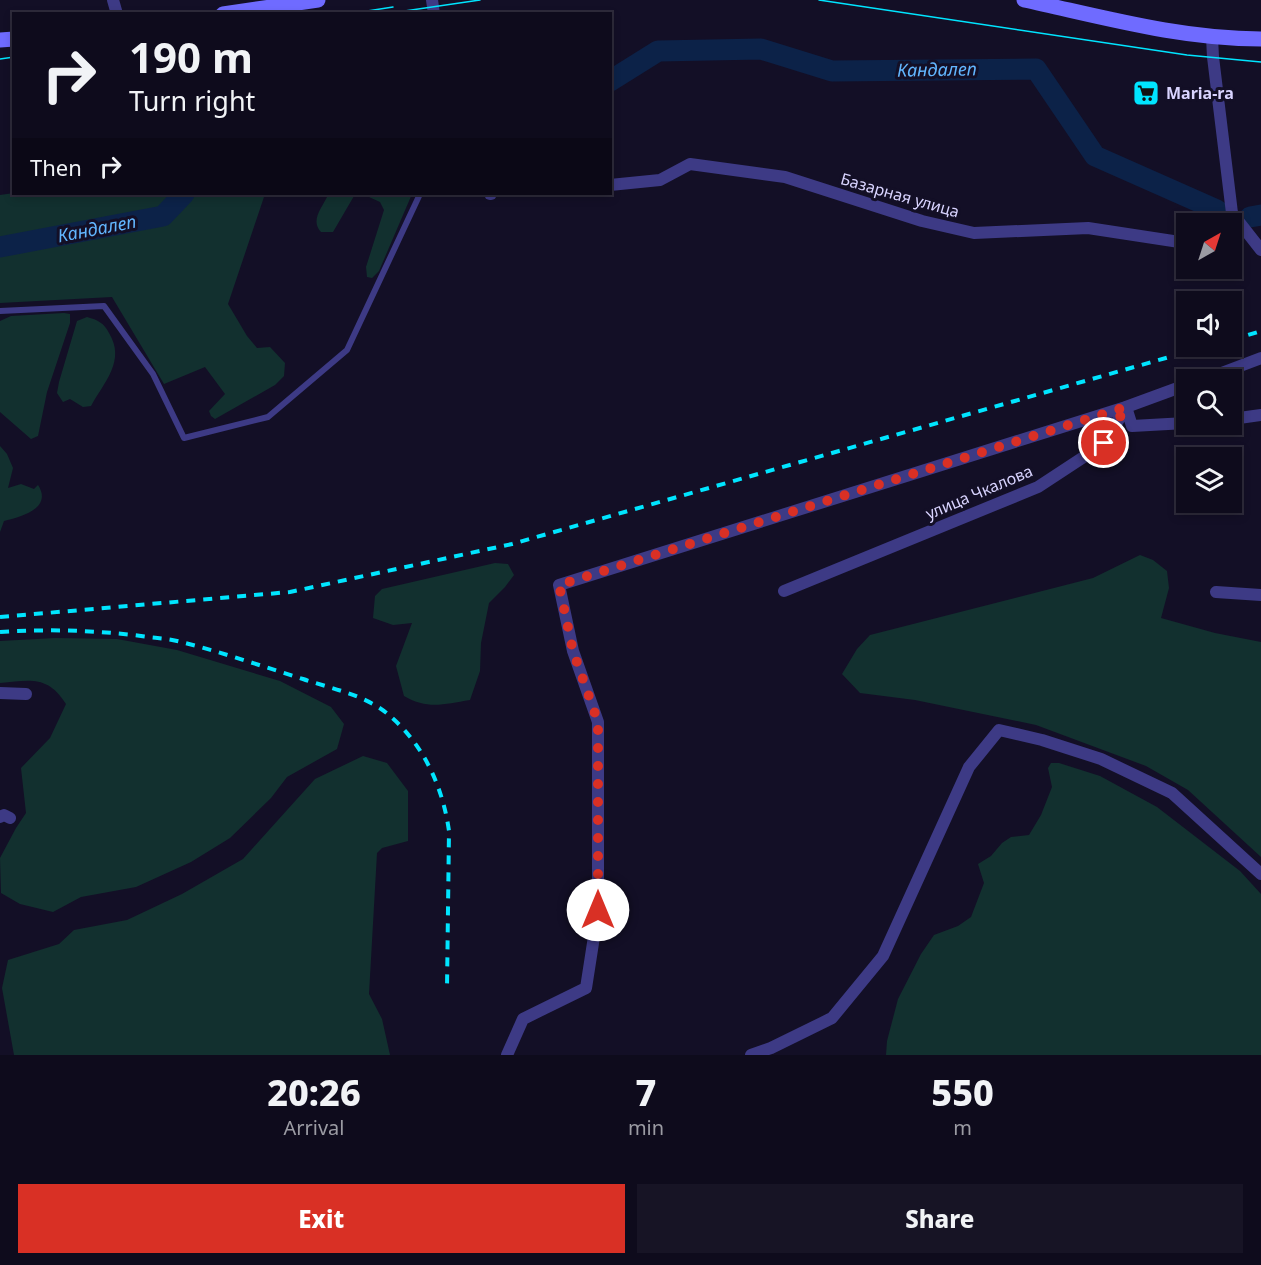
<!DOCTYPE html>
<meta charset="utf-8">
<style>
:root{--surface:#0e0b1c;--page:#171425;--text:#f1f3f6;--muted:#9b9ba3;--line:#2e2b3b;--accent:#d93025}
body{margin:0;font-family:"Noto Sans",sans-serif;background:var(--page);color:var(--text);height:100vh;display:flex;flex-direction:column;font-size:22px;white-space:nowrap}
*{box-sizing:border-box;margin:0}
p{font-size:20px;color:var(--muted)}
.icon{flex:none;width:33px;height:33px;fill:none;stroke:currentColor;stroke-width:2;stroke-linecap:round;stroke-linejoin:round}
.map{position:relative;height:1055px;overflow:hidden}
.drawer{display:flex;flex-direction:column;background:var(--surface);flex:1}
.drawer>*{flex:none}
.top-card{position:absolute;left:12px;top:12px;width:600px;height:183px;border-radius:0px;box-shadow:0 3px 9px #0003,0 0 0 2px var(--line);background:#0e0b1c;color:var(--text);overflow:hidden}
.needle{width:39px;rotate:39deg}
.buttons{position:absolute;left:1176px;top:213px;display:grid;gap:12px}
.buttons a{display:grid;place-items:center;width:66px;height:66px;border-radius:0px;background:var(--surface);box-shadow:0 3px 9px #0003,0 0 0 2px var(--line);font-size:30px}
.pin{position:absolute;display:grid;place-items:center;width:51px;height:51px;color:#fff;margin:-26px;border:3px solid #fff;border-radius:50%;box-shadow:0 2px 6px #0007}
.me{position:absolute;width:66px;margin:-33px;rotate:0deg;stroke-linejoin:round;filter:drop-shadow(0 0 4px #0008)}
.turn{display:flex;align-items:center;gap:21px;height:126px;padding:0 18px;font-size:27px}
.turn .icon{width:78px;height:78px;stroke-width:2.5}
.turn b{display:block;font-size:42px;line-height:51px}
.then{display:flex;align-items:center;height:57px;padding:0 18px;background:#0003;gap:12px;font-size:22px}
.eta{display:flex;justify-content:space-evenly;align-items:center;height:102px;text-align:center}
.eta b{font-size:36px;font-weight:800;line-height:42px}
.button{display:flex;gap:12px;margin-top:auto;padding:12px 18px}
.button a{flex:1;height:69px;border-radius:0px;background:var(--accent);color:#fff;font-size:24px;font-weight:800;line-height:69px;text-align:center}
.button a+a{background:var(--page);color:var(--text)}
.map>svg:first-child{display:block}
.green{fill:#12302f}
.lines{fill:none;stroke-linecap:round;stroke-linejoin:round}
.river{stroke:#0c2248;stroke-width:21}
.service{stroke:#3d3a85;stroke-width:6}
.minor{stroke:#3d3a85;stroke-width:12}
.secondary{stroke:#6f6bff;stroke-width:15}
.tram{stroke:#00e5ff;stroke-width:1.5}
.rail{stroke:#00e5ff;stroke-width:4;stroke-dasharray:9 8;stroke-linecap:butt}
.route{stroke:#d93025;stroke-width:10;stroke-dasharray:0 18}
.labels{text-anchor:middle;stroke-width:6;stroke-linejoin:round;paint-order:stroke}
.poi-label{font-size:16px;font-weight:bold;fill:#d9d4ff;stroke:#130f26;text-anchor:start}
.street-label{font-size:16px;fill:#d9d4ff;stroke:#130f26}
.water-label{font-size:18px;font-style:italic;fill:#62b6ff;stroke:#130f26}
</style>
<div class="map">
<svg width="1261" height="1055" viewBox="0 0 1261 1055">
<rect width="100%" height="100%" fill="#130f26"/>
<g class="green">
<polygon points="14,193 265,194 228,304 247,336 257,348 270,347 285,363 284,376 275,385 215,419 211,416 209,411 225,394 205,367 164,384 112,297 0,303 0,195"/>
<path d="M300,194h112l-33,77 -7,7 -5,-1 -1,-10 18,-57 -4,-8 -11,-5 -15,-1 -21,36h-12c-11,-12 1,-24 7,-37z"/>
<polygon points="64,313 70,314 70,323 47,392 38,436 31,439 0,412 0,321 11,316"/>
<path d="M87,317c11,3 17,6 22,16 17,28 -5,49 -18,73l-8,1 -13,-8 -7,3 -6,-9 2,-11 18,-61z"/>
<path d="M0,446l7,8 6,14 -5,20 13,-4 13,5 4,-4c15,23 -17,32 -34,36l-4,11z"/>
<polygon points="1140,555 1153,560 1167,571 1169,588 1161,618 1215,633 1261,642 1261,857 1188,790 1146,766 1036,725 915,700 860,693 842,674 857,649 870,635 1093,578"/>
<path d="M495,563l13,1 6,11 -9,12 -16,16 -8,40 -1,28 -10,29c-26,4 -42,10 -66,-4l-8,-30 16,-43 -19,2 -20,-7 2,-22 7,-7z"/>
<path d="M55,638l62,1 60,11 103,31 51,26 13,17 -7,25 -50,28 -16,21 -41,40 -39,24 -55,25 -55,10 -28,15 -33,-8 -19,-11 -1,-35 16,-30 10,-15 -5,-45 29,-30 16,-34c-18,-29 -36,-24 -66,-21v-42z"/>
<polygon points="363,756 387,763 408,791 408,841 382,848 377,853 369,994 382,1019 390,1055 14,1055 2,988 8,960 59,944 74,930 127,920 182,894 243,859 315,779"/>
<polygon points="1051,763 1059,763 1100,776 1157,807 1240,871 1261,894 1261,1055 886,1055 887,1041 898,999 921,954 934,935 958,926 971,917 984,883 978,864 991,856 1002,843 1011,837 1029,835 1041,815 1052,787 1048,768"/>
</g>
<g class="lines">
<g class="river">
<polyline points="610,81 658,51 761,49 832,71 1036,69 1095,156 1217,210"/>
<polyline points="1250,217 1261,215"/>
<polyline points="0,247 163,216 184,194"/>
</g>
<polyline class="service" points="0,311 104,306 153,374 184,438 268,417 347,350 420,194"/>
<g class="minor">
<polyline points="113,0 117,14"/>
<polyline points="432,0 434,14"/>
<polyline points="1212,37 1213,57 1232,213 1261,250"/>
<polyline points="610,185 660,180 690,164 785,177 922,221 974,233 1088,228 1186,243"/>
<polyline points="490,194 491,194"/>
<polyline points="1203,380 1261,358"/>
<polyline points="1232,419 1261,415"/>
<polyline points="784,591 1038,487 1105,443 1126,407 1132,426 1186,423"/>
<polyline points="1216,592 1261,595"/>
<polyline points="0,693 26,694"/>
<polyline points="0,817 4,815 10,818"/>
<polyline points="507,1055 523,1019 586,988 598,911 598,722 573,651 559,585 1126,407 1186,385"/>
<polyline points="751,1055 771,1048 832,1018 883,956 969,767 999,730 1042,740 1101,759 1172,793 1261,874"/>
</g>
<g class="secondary">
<path d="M1024,0c79,17 156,39 237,39"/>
<polyline points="223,14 318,0"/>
<polyline points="0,40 14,39"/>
</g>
<g class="tram">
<polyline points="819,0 1187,55 1261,62"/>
<polyline points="348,14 393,7"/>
<polyline points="384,14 480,0"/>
<polyline points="0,59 14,57"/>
</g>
<g class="rail">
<polyline points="1232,340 1261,331"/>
<polyline points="0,617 290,592 512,544 1208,346"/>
<path d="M0,632c48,-3 93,-2 141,4 12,2 24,2 36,5 42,10 84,25 126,38 29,10 64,16 87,37 34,29 53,72 59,115l-2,158"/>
</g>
</g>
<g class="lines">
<polyline class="route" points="598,910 598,722 573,651 559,585 1126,407 1104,443"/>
</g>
<defs>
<symbol id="supermarket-square" viewBox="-11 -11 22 22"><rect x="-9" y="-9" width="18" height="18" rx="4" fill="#00e5ff" stroke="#130f26"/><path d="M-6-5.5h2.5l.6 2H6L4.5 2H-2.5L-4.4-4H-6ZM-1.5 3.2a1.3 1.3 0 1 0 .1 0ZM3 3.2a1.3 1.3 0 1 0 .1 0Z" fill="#111"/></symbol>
</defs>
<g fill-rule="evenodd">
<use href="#supermarket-square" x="1131" y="78" width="30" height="30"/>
</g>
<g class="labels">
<g class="poi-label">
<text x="1166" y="99">Maria-ra</text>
</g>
<g class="street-label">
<text transform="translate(900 195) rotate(16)" y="6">Базарная улица</text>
<text transform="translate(979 492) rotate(-23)" y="6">улица Чкалова</text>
</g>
<g class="water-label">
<text transform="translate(937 70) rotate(-1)" y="6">Кандалеп</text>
<text transform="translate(97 229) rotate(-11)" y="6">Кандалеп</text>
</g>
</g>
</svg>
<div class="buttons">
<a><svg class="needle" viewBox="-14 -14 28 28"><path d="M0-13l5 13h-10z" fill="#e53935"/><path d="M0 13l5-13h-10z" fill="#9b9ba3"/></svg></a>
<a><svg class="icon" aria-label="sound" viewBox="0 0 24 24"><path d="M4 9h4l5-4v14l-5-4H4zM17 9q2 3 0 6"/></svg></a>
<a><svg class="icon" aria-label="search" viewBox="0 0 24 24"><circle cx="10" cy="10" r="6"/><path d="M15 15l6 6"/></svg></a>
<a><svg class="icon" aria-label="layers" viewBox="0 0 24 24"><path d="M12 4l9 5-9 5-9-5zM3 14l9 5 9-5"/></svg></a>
</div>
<div class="pin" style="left:1104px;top:443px;background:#d93025"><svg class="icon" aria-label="arrive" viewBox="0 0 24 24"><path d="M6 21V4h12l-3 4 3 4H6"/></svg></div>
<svg class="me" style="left:598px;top:910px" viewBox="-20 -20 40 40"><circle r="19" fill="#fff"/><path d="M0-13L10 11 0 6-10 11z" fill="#d93025"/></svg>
<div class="top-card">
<div class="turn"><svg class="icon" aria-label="right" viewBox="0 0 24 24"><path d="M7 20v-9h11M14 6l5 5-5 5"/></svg><div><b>190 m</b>Turn right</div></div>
<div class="then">Then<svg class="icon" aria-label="right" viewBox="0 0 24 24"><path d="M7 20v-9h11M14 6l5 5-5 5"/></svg></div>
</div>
</div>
<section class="drawer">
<div class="eta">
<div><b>20:26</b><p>Arrival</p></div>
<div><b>7</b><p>min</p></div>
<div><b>550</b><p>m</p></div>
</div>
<div class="button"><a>Exit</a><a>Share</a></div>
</section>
